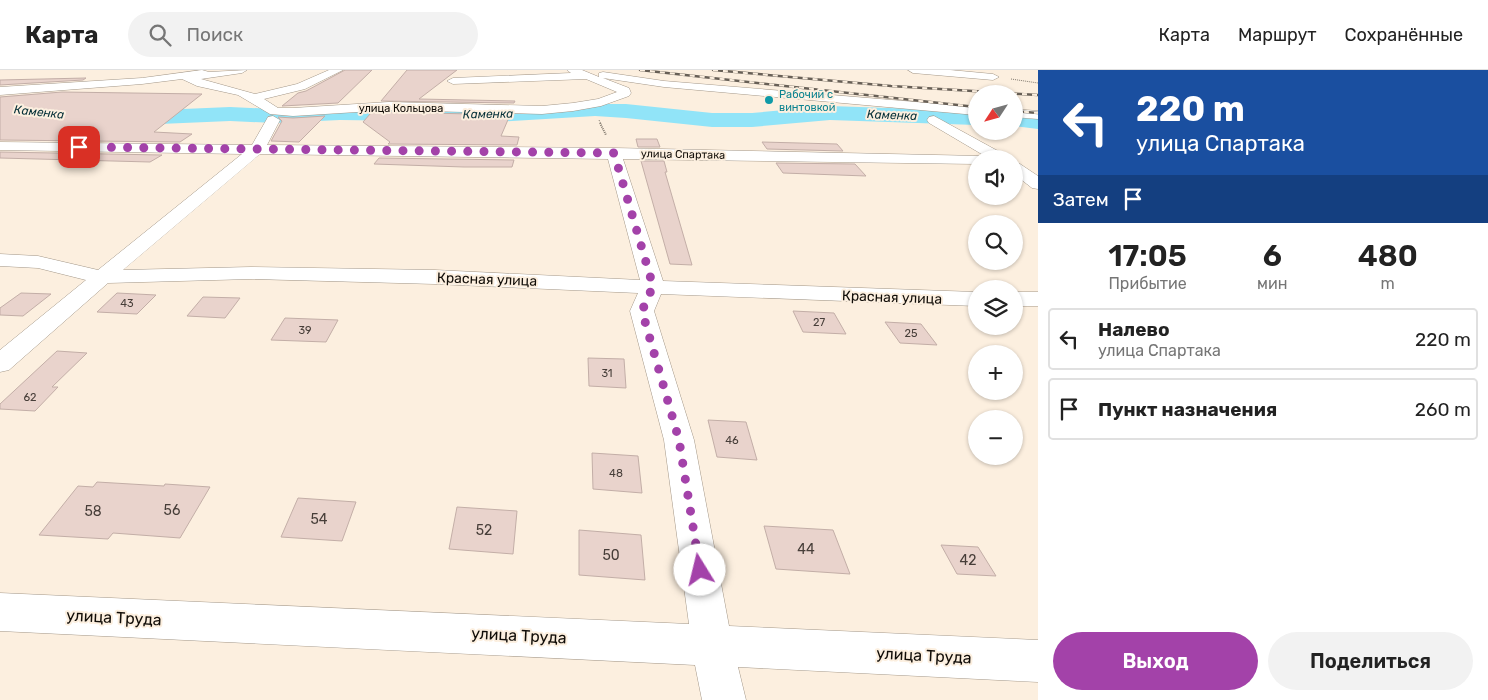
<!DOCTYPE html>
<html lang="ru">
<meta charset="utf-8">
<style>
:root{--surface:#fff;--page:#f2f2f2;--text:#222;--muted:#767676;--line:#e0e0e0;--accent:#a342a9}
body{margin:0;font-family:Rubik,sans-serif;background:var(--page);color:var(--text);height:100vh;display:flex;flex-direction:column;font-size:19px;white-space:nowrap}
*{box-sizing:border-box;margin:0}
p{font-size:16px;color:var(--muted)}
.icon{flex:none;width:28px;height:28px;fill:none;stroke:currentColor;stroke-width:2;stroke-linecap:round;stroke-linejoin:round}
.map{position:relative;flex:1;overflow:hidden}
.side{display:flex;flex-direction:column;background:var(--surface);width:450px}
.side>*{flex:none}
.hud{background:#1a4fa0;color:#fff;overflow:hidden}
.needle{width:32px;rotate:234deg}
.controls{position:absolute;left:968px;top:15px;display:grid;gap:10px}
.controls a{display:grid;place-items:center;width:55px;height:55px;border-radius:50%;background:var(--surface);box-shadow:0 1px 4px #0004;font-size:25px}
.pin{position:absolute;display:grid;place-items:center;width:42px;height:42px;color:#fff;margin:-21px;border-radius:10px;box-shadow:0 2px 8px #0006}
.me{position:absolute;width:55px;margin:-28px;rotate:351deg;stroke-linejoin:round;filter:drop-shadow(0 0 4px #0008)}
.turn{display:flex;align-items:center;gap:18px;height:105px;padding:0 15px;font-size:22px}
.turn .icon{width:65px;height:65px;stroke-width:2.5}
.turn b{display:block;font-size:35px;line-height:42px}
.then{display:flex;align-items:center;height:48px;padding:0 15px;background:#0003;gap:10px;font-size:19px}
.eta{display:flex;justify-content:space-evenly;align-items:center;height:85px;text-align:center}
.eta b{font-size:30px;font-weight:600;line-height:35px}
.action{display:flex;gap:10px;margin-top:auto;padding:10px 15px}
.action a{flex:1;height:58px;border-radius:30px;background:var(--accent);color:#fff;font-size:20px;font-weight:600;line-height:58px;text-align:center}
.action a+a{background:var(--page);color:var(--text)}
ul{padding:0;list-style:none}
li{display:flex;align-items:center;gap:15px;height:62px;margin:0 10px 8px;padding:0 5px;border:2px solid var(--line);border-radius:5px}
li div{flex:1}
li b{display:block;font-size:19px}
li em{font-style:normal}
header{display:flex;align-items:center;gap:30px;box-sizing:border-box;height:70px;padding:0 25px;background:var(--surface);border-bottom:1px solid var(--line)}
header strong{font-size:24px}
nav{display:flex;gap:28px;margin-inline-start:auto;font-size:18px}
.search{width:350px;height:45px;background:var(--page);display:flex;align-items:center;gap:12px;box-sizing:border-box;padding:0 18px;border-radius:28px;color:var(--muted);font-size:19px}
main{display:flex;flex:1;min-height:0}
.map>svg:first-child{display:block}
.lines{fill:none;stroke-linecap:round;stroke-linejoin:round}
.river{fill:#91e4f8;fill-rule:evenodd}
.building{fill:#e9d3cc;stroke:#c3aea7}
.minor-casing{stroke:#a39788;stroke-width:1}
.path-far1{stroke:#81796e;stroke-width:1;stroke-dasharray:1 1;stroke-linecap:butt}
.path{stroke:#81796e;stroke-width:2;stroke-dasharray:1 1;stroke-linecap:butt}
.minor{fill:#fff;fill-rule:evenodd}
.rail-casing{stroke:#675f56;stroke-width:2.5}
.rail{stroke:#fcefdf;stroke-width:2;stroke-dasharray:5;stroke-linecap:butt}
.route{stroke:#a342a9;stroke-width:9;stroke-dasharray:0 16.2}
.culture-dot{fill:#0f9aa8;stroke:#fcefdf;stroke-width:2}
.labels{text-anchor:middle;stroke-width:4;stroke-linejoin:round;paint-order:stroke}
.far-culture-label{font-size:11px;fill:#0d838f;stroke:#fcefdf;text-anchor:start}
.far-street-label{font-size:11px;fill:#110d08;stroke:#fcefdf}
.number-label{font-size:11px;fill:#473e39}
.far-water-label{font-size:12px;font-style:italic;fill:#042f37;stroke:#fcefdf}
.street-label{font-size:14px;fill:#110d08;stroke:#fcefdf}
.near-number-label{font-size:14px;fill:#473e39}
.near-street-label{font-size:16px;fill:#110d08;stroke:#fcefdf}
</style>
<header>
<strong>Карта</strong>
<div class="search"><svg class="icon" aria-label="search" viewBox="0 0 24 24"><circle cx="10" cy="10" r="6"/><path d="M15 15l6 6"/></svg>Поиск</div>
<nav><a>Карта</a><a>Маршрут</a><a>Сохранённые</a></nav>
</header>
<main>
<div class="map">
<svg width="1038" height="630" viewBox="0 0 1038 630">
<rect width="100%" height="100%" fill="#fcefdf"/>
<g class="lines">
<g class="river">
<polygon points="0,32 37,34 77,41 113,42 230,37 275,39 340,36 494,38 595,34 626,34 712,43 752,43 830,36 976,41 976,55 830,50 752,57 712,57 626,48 595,46 494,52 340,50 275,53 230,51 113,56 77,55 37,46 0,44"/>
<polygon points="1014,42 1038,45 1038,59 1014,56"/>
</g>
</g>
<g class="building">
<polygon points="345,0 372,0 338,33 282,36 298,23 306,21"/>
<polygon points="407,0 457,0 419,29 515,31 514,33 381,31"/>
<polygon points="86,8 83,10 0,15 0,10"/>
<polygon points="62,22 202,24 154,62 192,64 180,72 0,70 0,27"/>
<polygon points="389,42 510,45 501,66 519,67 517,75 388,74 390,72 363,52 371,43"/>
<polygon points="325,46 299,72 271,71 282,51 278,47 293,48"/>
<polygon points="636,69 657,69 660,77 638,77"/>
<polygon points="762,72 837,74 843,81 767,79"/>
<polygon points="0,82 162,85 150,92 0,88"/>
<polygon points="379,88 514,90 512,97 464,97 374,94"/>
<polygon points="641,91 664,91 667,102 665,102 692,195 670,194"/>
<polygon points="776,93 855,94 866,106 783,103"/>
<polygon points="21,223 51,224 23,246 0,245 0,238"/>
<polygon points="117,223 156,225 137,244 97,242"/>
<polygon points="203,227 240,228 225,248 187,246"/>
<polygon points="793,241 834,243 846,264 803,262"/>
<polygon points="285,248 338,250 326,272 271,270"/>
<polygon points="885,252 921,254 937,275 900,273"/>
<polygon points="57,281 87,283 52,317 58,317 35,341 0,339 0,334"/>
<polygon points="588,288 624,289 626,318 589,316"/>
<polygon points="708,350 746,352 757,390 717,387"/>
<polygon points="592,383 638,386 642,423 593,419"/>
<polygon points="97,412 164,416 165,414 210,417 180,468 113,463 108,469 39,465 78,416 93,417"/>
<polygon points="298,428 356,432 342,471 281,467"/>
<polygon points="457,437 517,441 513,484 449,479"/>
<polygon points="764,456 833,460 850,504 776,499"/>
<polygon points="579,460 641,465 645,510 579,505"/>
<polygon points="941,475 978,477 996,506 957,504"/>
</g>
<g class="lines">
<defs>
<g id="minor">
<polygon points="202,0 209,2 247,0 242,3 201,9 255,24 297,14 329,0 343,0 305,19 264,29 278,38 293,38 389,32 542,36 573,33 598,29 617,22 586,9 453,14 447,11 453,8 571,3 567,0 582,0 599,7 599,3 603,2 664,11 976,37 976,45 664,17 603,8 629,18 631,23 629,26 601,36 573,41 542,44 389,40 293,46 270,44 238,25 197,16 182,9 142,14 0,25 0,17 142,8"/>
<polygon points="908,0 950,0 993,4 999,7 993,10 913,3"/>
<polygon points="1014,39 1038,41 1038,49 1014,47"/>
<path d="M273,46l7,4 -13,25 347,3 367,8 3,3h-8v5l-353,-5 40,122 313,11v14l-315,-12 -7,17 40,129 35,186 309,14v42l-300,-15 8,33h-44l-7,-35 -695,-34v-38l689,31 -25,-184 -34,-129 8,-18 -203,-9 -184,-5 -143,4 -99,87 -9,2v-22l86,-70 -48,-12 -38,-2v-12l38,2 60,14 144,-116 -242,-4v-8l252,3 16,-28zM260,84l348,5 32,121 -205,-10 -184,-3 -128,3z"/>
<polygon points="934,46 1007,86 1010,89 990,89 929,53 927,50 929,47"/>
<polygon points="1014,92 1020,94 1038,106 1038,119 1032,118 1014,104"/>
<rect x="1014" y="222" width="24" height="14"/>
</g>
</defs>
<use href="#minor" class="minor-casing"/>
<g class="path-far1">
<polyline points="1011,9 1038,13"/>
<polyline points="599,50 601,54"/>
</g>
<polyline class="path" points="600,53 606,65"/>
<use href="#minor" class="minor"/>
<defs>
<g id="rail">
<polyline points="640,0 976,37"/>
<polyline points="713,0 891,16 1038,25"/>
<polyline points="1014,41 1038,43"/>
</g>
</defs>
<use href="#rail" class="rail-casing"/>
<use href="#rail" class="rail"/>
</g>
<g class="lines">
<polyline class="route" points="79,77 614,83 653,216 642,241 679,370 700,500"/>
</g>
<circle class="culture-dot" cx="769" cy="30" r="5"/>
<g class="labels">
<g class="far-culture-label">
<text x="779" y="28">Рабочий с<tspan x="779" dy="13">винтовкой</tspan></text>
</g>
<g class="far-street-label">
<text x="401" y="42">улица Кольцова</text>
<text transform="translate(683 84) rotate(1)" y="4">улица Спартака</text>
</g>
<g class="number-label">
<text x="127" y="237">43</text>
<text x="819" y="256">27</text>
<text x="305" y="264">39</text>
<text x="911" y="267">25</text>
<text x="607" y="307">31</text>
<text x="30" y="331">62</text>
<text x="732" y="374">46</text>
<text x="616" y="407">48</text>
</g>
<g class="far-water-label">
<text transform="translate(39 42) rotate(6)" y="4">Каменка</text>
<text transform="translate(488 44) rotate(-1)" y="4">Каменка</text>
<text transform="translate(892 45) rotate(2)" y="4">Каменка</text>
</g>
<g class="street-label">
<text transform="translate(487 209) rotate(2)" y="5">Красная улица</text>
<text transform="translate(892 227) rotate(2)" y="5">Красная улица</text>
</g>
<g class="near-number-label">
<text x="172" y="445">56</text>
<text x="93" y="446">58</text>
<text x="319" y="454">54</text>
<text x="484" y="465">52</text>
<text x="806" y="484">44</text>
<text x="611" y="490">50</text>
<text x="968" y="495">42</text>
</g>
<g class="near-street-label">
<text transform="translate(114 547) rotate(3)" y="6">улица Труда</text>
<text transform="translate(519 565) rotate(3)" y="6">улица Труда</text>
<text transform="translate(924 585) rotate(3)" y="6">улица Труда</text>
</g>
</g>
</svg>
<div class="controls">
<a><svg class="needle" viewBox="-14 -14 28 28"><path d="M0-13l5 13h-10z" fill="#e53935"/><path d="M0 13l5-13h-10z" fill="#767676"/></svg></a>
<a><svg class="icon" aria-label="sound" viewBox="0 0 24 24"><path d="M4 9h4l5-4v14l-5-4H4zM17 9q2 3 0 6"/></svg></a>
<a><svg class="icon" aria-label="search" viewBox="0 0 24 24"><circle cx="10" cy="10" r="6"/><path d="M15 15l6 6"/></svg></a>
<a><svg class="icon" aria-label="layers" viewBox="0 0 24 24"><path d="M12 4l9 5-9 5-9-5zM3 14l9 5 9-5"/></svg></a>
<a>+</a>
<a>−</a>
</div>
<div class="pin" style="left:79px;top:77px;background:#d93025"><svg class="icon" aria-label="arrive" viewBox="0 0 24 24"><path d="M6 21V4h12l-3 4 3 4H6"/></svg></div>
<svg class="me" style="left:700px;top:500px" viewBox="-20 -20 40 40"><circle r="19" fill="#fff"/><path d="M0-13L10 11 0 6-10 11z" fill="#a342a9"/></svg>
</div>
<section class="side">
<div class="hud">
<div class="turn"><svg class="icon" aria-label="left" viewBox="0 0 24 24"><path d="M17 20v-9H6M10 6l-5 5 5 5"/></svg><div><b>220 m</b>улица Спартака</div></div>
<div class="then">Затем<svg class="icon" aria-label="arrive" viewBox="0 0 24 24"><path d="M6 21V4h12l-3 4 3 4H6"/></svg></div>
</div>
<div class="eta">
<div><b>17:05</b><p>Прибытие</p></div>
<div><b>6</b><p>мин</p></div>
<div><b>480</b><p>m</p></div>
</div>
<ul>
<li><svg class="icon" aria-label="left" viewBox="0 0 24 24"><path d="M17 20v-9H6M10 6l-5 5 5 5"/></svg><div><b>Налево</b><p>улица Спартака</p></div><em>220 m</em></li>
<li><svg class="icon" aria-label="arrive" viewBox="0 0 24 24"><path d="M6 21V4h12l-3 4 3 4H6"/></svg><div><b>Пункт назначения</b></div><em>260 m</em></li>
</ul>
<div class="action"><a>Выход</a><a>Поделиться</a></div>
</section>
</main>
